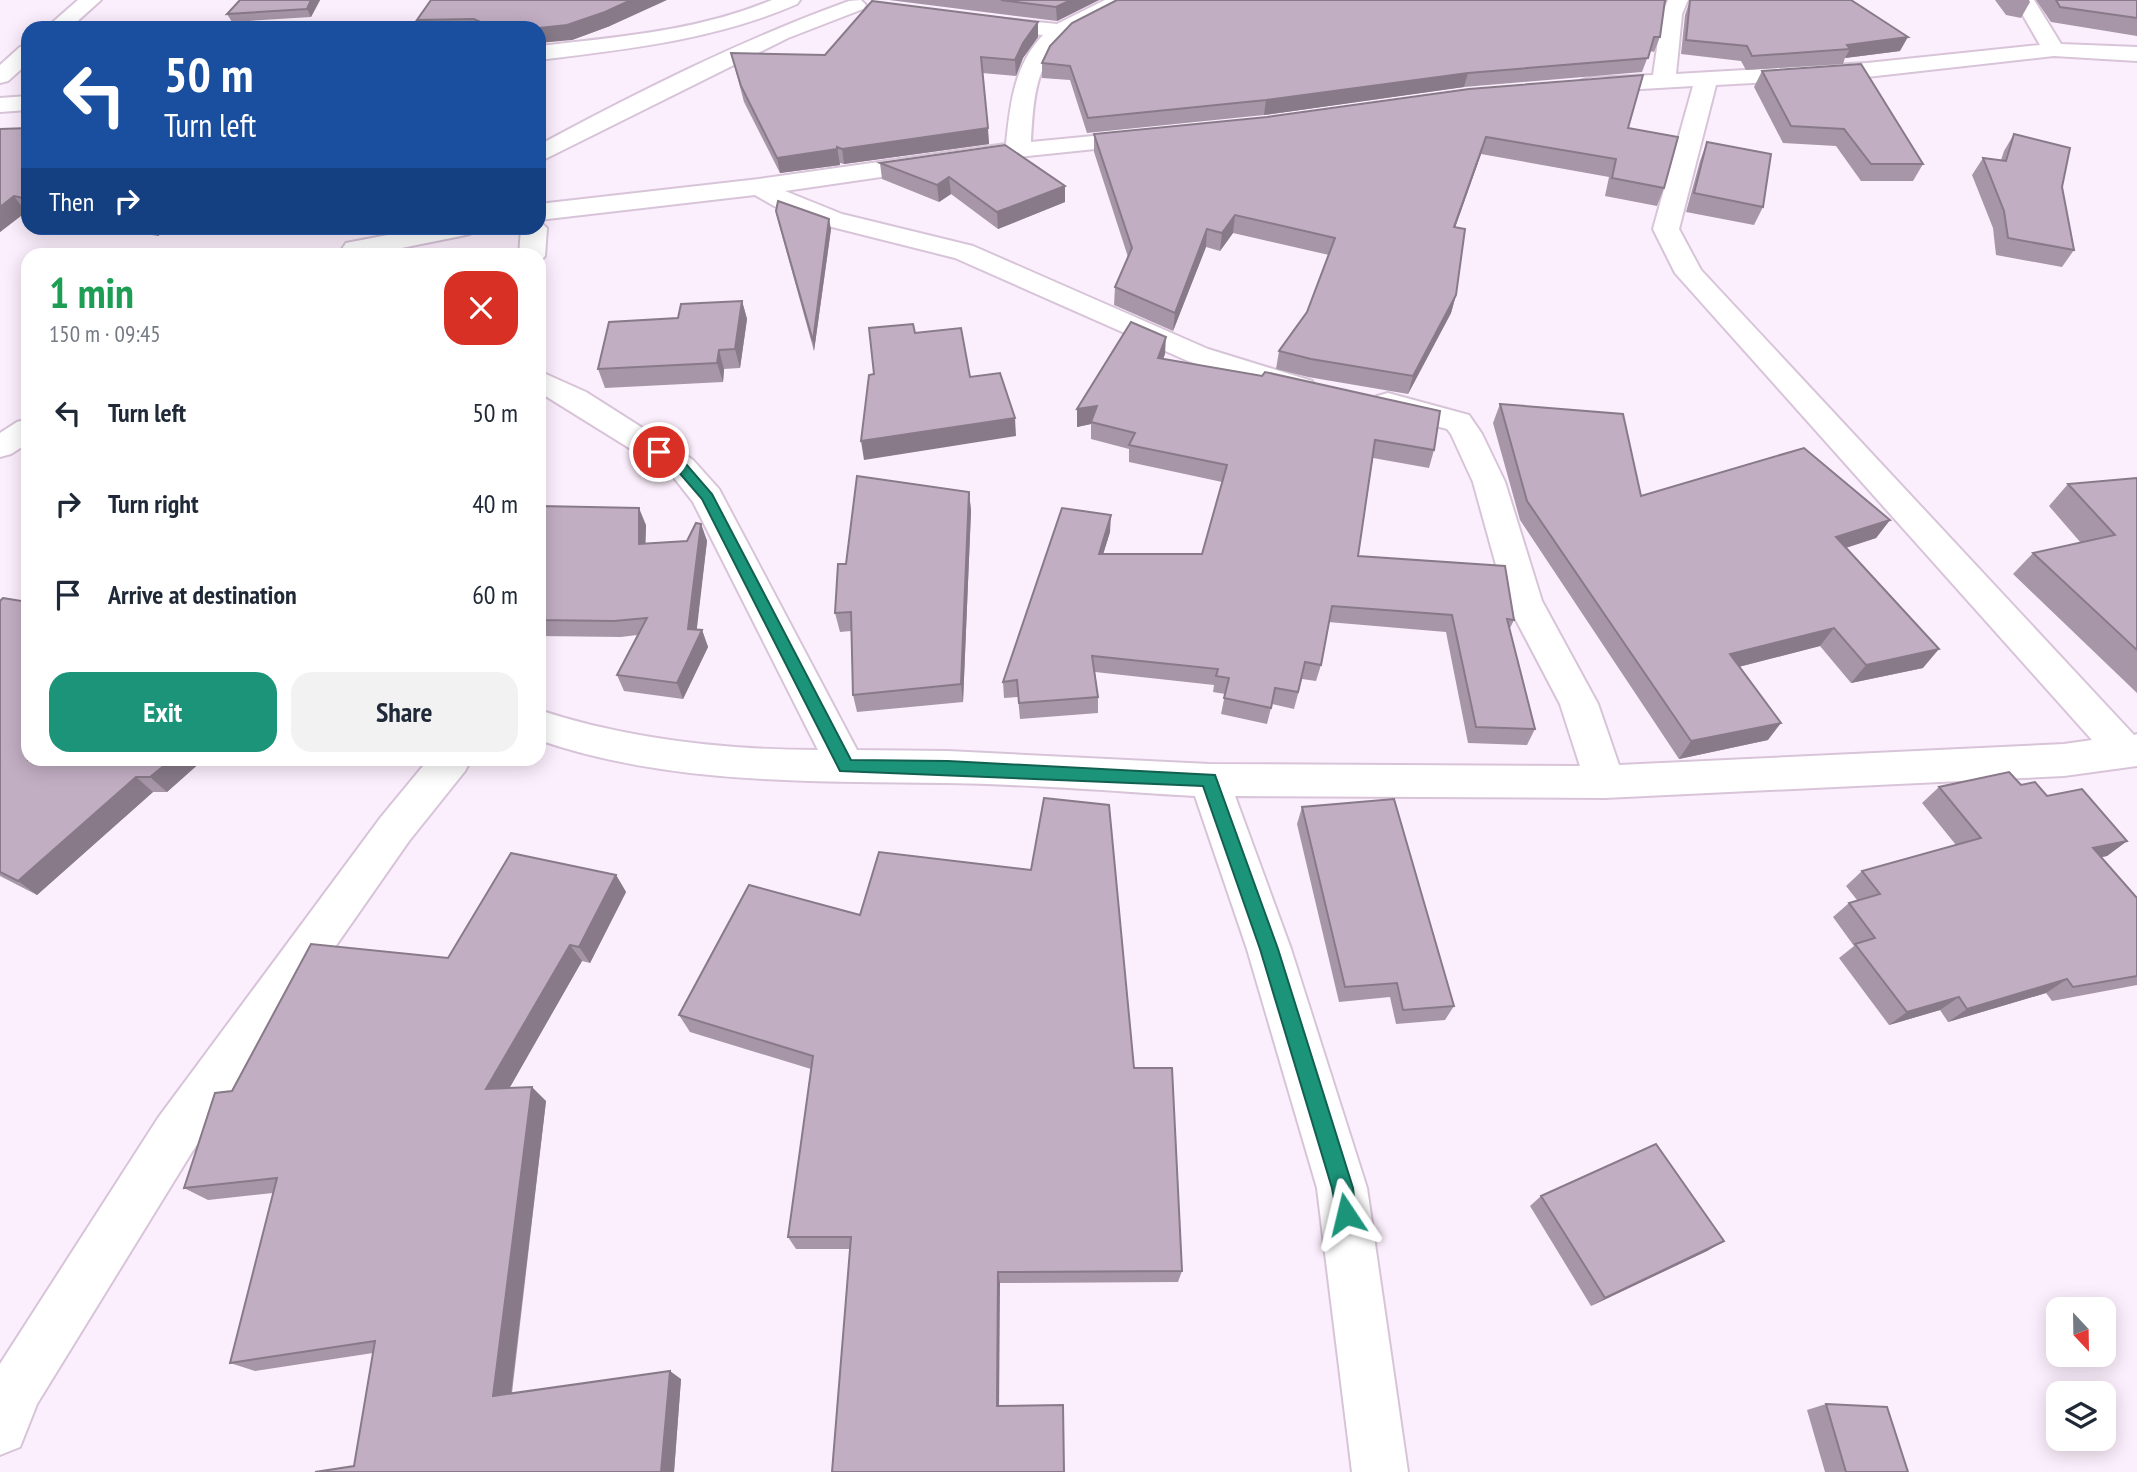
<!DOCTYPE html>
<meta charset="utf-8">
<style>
:root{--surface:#fff;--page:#f2f2f3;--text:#1f2937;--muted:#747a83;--accent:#1c947a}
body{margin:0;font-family:"PT Sans Narrow",sans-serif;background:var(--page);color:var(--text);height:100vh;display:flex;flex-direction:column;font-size:26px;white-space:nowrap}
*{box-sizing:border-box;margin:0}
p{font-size:23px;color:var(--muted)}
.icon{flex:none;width:38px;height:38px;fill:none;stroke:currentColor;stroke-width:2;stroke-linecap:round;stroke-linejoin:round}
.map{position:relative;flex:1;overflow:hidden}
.side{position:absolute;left:21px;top:248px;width:525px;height:518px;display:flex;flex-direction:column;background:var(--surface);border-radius:21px;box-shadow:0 4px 18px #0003}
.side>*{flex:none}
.guide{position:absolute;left:21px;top:21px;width:525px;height:214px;border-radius:21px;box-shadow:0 4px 18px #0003;background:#1a4fa0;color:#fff;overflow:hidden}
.needle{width:46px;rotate:158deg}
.buttons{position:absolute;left:2046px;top:1297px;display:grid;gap:14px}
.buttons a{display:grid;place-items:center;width:70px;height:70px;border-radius:14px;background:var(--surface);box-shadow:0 4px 18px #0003;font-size:35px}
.pin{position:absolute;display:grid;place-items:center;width:60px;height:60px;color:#fff;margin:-30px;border:4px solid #fff;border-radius:50%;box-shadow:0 2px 7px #0007}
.me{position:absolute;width:77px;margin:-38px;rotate:350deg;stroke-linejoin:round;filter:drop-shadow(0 0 5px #0008)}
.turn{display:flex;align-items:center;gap:24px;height:147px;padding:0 28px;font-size:32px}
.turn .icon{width:91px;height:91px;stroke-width:2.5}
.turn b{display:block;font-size:49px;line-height:60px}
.then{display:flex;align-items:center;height:66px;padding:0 28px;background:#0003;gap:14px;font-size:26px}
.round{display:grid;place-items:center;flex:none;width:74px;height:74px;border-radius:21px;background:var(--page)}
.headline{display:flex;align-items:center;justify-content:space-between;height:119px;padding:0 28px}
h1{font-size:42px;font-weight:600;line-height:52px;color:#1e9e55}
.primary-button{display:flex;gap:14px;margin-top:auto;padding:14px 28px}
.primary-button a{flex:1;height:80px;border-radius:21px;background:var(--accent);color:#fff;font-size:28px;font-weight:600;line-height:80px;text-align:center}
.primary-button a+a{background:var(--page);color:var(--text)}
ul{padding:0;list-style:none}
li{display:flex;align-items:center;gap:21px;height:91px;padding:0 28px}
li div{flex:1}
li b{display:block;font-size:26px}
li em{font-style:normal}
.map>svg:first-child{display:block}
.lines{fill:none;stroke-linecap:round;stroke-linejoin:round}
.street-casing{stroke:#d8c4d9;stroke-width:4}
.path{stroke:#928792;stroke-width:2.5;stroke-dasharray:2 3.5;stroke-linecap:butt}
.street{fill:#fff;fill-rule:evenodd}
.wall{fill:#a796a8}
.shaded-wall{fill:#887a88}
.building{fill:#c2aec3;stroke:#887a88;stroke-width:2}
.route{fill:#1c947a;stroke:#12604f;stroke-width:2}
</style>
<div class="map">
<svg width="2137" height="1472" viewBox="0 0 2137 1472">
<rect width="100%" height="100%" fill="#fceffd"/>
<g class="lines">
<defs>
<g id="street">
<polygon points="78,0 101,0 70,28 46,28"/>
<path d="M772,0h28l-3,4c-82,36 -169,45 -258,56v-14c79,-9 159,-15 233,-46z"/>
<path d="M861,0l5,5 -3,4 -75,29 -249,124v-17c101,-54 202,-105 310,-144z"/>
<path d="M1105,0h24c-9,13 -28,19 -42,25 -51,25 -53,65 -56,117l114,-11 8,2 4,5 -4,5 -135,14 -233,34 57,23 131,32 235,103 104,32 4,7 -4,7 -11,2 -11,-2 -102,-34 -233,-103 -131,-33 -50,-19 -19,-11 -216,25v-16l220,-25 247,-35c4,-39 8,-79 37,-109l-58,-6 -7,-2 -3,-4 3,-4 7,-2 72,7z"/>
<path d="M1668,0h20l-6,14 -6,60 191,-11 173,-18 -26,-45h20l27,44 76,3v14l-83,-5 -187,21 -151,8 -37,144 22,41 433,465 3,-1v32l-73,10 -459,22 -370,-2 56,153 76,239 41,284h-56l-35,-284 -70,-239 -52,-153c-84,-5 -167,-12 -250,-13 -136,-2 -275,2 -406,-43v-30c88,29 187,40 279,40l-125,-248 -22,-28 -132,-82v-21l47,21 107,68 26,29 138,261 91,1 261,13 371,2 -20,-62 -54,-103 -33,-119 -22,-48 -4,-5 -70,-19 -4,-7 4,-7 11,-3 81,22 13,19 23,48 37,119 56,103 21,61 445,-21 28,-4 -417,-467 -22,-44 40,-143 -103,6 -8,-2 -3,-5 3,-5 8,-2 63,-3 9,-61z"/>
<polygon points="28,45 28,63 8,81 0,83 0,65 20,47"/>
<polygon points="28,96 28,110 0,112 0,98"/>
<polygon points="539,221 547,228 545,256 539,262 539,256 519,256 521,228 539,228"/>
<polygon points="424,228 474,228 470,234 461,236 362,256 346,255 342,249 346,243"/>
<polygon points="28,419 28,443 11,454 0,457 0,433 17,422"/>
<polygon points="428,760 471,760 465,771 409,841 192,1152 37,1404 20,1447 0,1455 0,1364 158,1118 381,817"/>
</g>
</defs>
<use href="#street" class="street-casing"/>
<polyline class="path" points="231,28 245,21"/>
<use href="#street" class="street"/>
</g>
<g class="wall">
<polygon points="240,0 320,0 311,17 232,22 227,14"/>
<polygon points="431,0 610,26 572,40 539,28 420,28 417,20"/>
<polygon points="889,0 1099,0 1057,21"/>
<polygon points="1117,0 1667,0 1664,5 1660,37 1654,52 1650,51 1642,72 1464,87 1264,115 1087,133 1070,80 1042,78 1042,63"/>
<polygon points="1690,0 1900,51 1845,58 1843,64 1746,70 1741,61 1681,54 1685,15"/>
<polygon points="1995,0 2029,0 2030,2 2021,18 2006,15"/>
<polygon points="2036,0 2137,0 2137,36 2051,22"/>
<polygon points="1038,22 1038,37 1023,58 1016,76 982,73 989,144 844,164 840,163 840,165 780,173 744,102 731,53 825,55"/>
<polygon points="1762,71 1923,164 1913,181 1861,181 1836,146 1783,143 1754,87"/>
<polygon points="28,128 28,213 26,212 0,232 0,129"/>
<polygon points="1628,128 1664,188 1657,206 1605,196 1609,177 1481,154 1455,227 1456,295 1451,313 1408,394 1308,377 1276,369 1279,351 1307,312 1329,255 1233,233 1220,251 1206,247 1173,331 1114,305 1115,287 1128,257 1094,152 1094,134"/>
<polygon points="2014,134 2062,187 2074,250 2062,267 1996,255 1993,228 1972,175 1983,158 2001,160 2004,151"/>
<polygon points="1707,142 1763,207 1754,225 1686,212 1700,161"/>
<polygon points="880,163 1065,202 998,229 951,194 939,202 882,179"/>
<polygon points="776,211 831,229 814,351 778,221"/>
<polygon points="111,228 169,228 158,236"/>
<polygon points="742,301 747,319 740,368 724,369 723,382 605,388 598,369 678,318"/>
<polygon points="1165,354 1163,359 1434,450 1429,468 1373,458 1358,556 1514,620 1509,630 1535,729 1527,745 1468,743 1446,632 1328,622 1321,665 1316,681 1302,679 1294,709 1272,704 1267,724 1221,714 1225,694 1213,692 1214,685 1095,672 1098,697 1098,713 1020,719 1018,697 1004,698 1003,682 1110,532 1103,554 1202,554 1222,482 1129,462 1129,449 1091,439 1091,424 1077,427 1077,409"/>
<polygon points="1500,404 1641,496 1890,520 1876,538 1846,548 1923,668 1851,683 1820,646 1739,667 1768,740 1679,759 1520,520 1493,423"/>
<polygon points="2137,478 2137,693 2013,574 2033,553 2081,543 2049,506 2068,484"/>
<polygon points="969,492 971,511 963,702 857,712 853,695 851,631 840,632 835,613 846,564"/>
<polygon points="539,506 646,525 645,544 687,541 701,524 707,541 696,630 702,630 708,647 683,699 624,691 617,675 637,635 621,637 539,636"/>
<polygon points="0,601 28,760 203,760 167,792 153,792 37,895 0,876"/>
<polygon points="2021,785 2047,796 2127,841 2107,856 2101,857 2137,898 2137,985 2052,1001 2046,993 1948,1022 1940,1010 1889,1025 1839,958 1854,946 1833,917 1849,903 1857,900 1846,886 1862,871 1956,845 1922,803 1939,787"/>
<polygon points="1302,807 1454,1006 1445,1020 1396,1024 1390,997 1339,1002 1297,824"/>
<polygon points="616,875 626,892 590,963 582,961 509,1088 546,1101 512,1393 681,1379 674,1472 315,1472 354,1466 373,1353 255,1371 230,1363 273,1193 208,1200 184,1188 232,1091 448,958"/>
<polygon points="679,1015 1134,1068 1182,1271 1178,1282 1000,1283 832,1472 850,1249 796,1249 788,1237 811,1069 690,1032"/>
<polygon points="1541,1196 1724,1241 1707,1251 1591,1306 1530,1206"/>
<polygon points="1826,1404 1908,1472 1825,1472 1807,1410"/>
</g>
<g class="shaded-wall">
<polygon points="311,0 320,0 311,17 307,9"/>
<polygon points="631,0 667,0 610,26 572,40 539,43 539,28"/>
<polygon points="1071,0 1099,0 1057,21 1056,7"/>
<polygon points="1038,22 1038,37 1023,58 1016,76 1015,60 1023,43"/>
<polygon points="1908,37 1900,51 1845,58 1850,49 1847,45"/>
<polygon points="1468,73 1464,87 1264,115 1266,100"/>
<polygon points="988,128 989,144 844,164 842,149"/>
<polygon points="1486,137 1481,154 1449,245 1454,227"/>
<polygon points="837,147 840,165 780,173 777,158"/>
<polygon points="949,177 951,194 939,202 937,185"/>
<polygon points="1065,186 1065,202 998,229 997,212"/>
<polygon points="14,196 26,212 0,232 0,207"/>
<polygon points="1235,215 1233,233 1220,251 1222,233"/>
<polygon points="829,219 831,229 814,351 813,341"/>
<polygon points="152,228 169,228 158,236"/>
<polygon points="1207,229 1206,247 1173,331 1175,313"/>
<polygon points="1456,295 1451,313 1408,394 1413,376"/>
<polygon points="742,301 747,319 740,368 735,349"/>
<polygon points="1166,337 1165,354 1156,376 1158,358"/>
<polygon points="719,350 724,369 723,382 717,363"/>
<polygon points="1097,406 1091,424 1077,427 1077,409"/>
<polygon points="1015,418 1016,436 864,460 861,441"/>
<polygon points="969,492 971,511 963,702 961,684"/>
<polygon points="639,508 646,525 645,561 639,544"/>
<polygon points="1111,515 1110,532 1098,571 1099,554"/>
<polygon points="1890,520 1876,538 1823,555 1836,537"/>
<polygon points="701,524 707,541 695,645 688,629"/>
<polygon points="1834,628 1820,646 1718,672 1730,654"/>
<polygon points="702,630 708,647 683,699 677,683"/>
<polygon points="1939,649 1923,668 1851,683 1866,665"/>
<polygon points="1781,723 1768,740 1679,759 1691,741"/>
<polygon points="171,760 203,760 167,792 150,777"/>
<polygon points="136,777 153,792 37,895 18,881"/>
<polygon points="2127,841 2107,856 2073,863 2093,848"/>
<polygon points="616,875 626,892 590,963 579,947"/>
<polygon points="570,945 582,961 501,1103 486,1089"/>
<polygon points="2067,979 2046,993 1948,1022 1967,1009"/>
<polygon points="1959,997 1940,1010 1889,1025 1907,1012"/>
<polygon points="532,1087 546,1101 510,1402 493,1396"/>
<polygon points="1724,1241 1707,1251 1591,1306 1605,1298"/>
<polygon points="998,1272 1000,1283 999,1414 997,1406"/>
<polygon points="670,1371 681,1379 674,1472 661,1472"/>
</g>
<g class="building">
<polygon points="240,0 311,0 307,9 227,14"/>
<polygon points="431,0 631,0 605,12 567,25 539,28 493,28 474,19 417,20"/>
<polygon points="1001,0 1071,0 1056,7"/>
<polygon points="1117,0 1665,0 1660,37 1654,37 1648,58 1468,73 1266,100 1088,118 1070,66 1042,63 1050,46 1072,23"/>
<polygon points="1690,0 1851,0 1908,37 1847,45 1850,49 1752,56 1747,46 1686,40"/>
<polygon points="2056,0 2137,0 2137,18 2060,7"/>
<polygon points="872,1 1038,22 1023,43 1015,60 981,57 988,128 842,149 837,147 837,149 777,158 741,86 731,53 825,55"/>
<polygon points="1861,64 1923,164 1871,164 1844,129 1791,126 1762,71"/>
<polygon points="1643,75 1628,128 1678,137 1664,188 1612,178 1616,159 1486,137 1454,227 1465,229 1456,295 1413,376 1311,359 1279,351 1307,312 1335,238 1235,215 1222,233 1207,229 1175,313 1115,287 1132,248 1094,134 1267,117 1469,89"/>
<polygon points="28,128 28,199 14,196 0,207 0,129"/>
<polygon points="2014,134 2070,148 2062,187 2074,250 2008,238 2004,211 1983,158 2006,161"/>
<polygon points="1707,142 1771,154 1763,207 1694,193"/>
<polygon points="1005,145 1065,186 997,212 949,177 937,185 880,163"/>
<polygon points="778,201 829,219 813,341 776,211"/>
<polygon points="742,301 735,349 719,350 717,363 598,369 609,322 678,318 681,304"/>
<polygon points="1131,322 1166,337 1158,358 1262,376 1265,372 1440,411 1434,450 1375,440 1358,556 1505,566 1514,620 1507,619 1535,729 1476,727 1452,615 1332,606 1321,665 1305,662 1298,692 1275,688 1271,708 1224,698 1229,678 1216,676 1218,669 1092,656 1098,697 1019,703 1017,680 1003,682 1062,508 1111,515 1099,554 1202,554 1227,465 1129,445 1135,433 1091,422 1097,406 1077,409"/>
<polygon points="913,324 915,333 961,328 970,377 1000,373 1015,418 861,441 869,375 874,374 869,328"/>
<polygon points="1500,404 1623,414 1641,496 1804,448 1890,520 1836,537 1939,649 1866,665 1834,628 1730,654 1781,723 1691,741 1527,501"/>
<polygon points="857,476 969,492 961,684 853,695 851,612 835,613 838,564 846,564"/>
<polygon points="2137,478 2137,650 2033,553 2115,535 2068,484"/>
<polygon points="539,506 639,508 639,544 687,541 696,523 701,524 688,629 702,630 677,683 617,675 647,618 614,621 539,620"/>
<polygon points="3,598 28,602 28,760 171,760 150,777 136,777 18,881 0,872 0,601"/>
<polygon points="2009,772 2021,785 2035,782 2047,796 2082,789 2127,841 2093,848 2137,898 2137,976 2073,987 2067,979 1967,1009 1959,997 1907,1012 1855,944 1875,938 1849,903 1880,894 1862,871 1981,838 1939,787"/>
<polygon points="1044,798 1109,805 1134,1068 1172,1068 1182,1271 998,1272 997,1406 1063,1405 1064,1472 832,1472 851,1237 788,1237 813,1056 679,1015 749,885 860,915 879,852 1031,870"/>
<polygon points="1394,799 1454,1006 1403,1010 1397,983 1345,987 1302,807"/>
<polygon points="511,853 616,875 579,947 570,945 486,1089 532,1087 493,1396 670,1371 661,1472 315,1472 354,1466 375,1341 230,1363 277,1178 184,1188 215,1093 232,1091 311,944 448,958"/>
<polygon points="1656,1144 1724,1241 1605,1298 1541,1196"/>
<polygon points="1826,1404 1887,1407 1908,1472 1846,1472"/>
</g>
<polygon class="route" points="659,448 686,464 712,494 851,760 948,761 1215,775 1278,949 1353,1188 1356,1214 1353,1221 1346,1224 1338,1221 1332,1188 1260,949 1203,786 840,771 702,499 677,470 655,455 653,452"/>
</svg>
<div class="buttons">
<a><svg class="needle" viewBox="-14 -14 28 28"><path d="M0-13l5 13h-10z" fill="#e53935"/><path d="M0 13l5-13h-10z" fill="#747a83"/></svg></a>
<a><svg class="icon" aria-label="layers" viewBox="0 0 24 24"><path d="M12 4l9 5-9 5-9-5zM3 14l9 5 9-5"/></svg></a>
</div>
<div class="pin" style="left:659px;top:452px;background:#d93025"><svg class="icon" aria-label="arrive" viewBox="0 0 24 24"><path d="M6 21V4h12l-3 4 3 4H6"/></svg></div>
<svg class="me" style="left:1346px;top:1214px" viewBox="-20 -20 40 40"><path d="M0-17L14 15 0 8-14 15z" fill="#1c947a" stroke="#fff" stroke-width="4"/></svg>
<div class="guide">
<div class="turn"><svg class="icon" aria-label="left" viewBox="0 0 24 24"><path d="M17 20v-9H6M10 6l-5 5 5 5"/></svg><div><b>50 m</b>Turn left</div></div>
<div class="then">Then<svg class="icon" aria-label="right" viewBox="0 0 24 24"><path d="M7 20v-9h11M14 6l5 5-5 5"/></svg></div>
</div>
<section class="side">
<div class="headline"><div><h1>1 min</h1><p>150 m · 09:45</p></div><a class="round" style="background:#d93025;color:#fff"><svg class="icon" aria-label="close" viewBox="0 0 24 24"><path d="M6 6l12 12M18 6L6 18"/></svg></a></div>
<ul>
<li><svg class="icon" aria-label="left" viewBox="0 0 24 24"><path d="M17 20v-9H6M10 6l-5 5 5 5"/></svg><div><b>Turn left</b></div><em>50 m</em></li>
<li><svg class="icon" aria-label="right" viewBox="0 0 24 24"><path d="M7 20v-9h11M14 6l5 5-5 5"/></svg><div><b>Turn right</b></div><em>40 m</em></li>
<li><svg class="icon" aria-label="arrive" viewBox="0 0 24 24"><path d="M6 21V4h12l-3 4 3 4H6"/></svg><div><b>Arrive at destination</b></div><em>60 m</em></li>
</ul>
<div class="primary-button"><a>Exit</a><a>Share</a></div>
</section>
</div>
